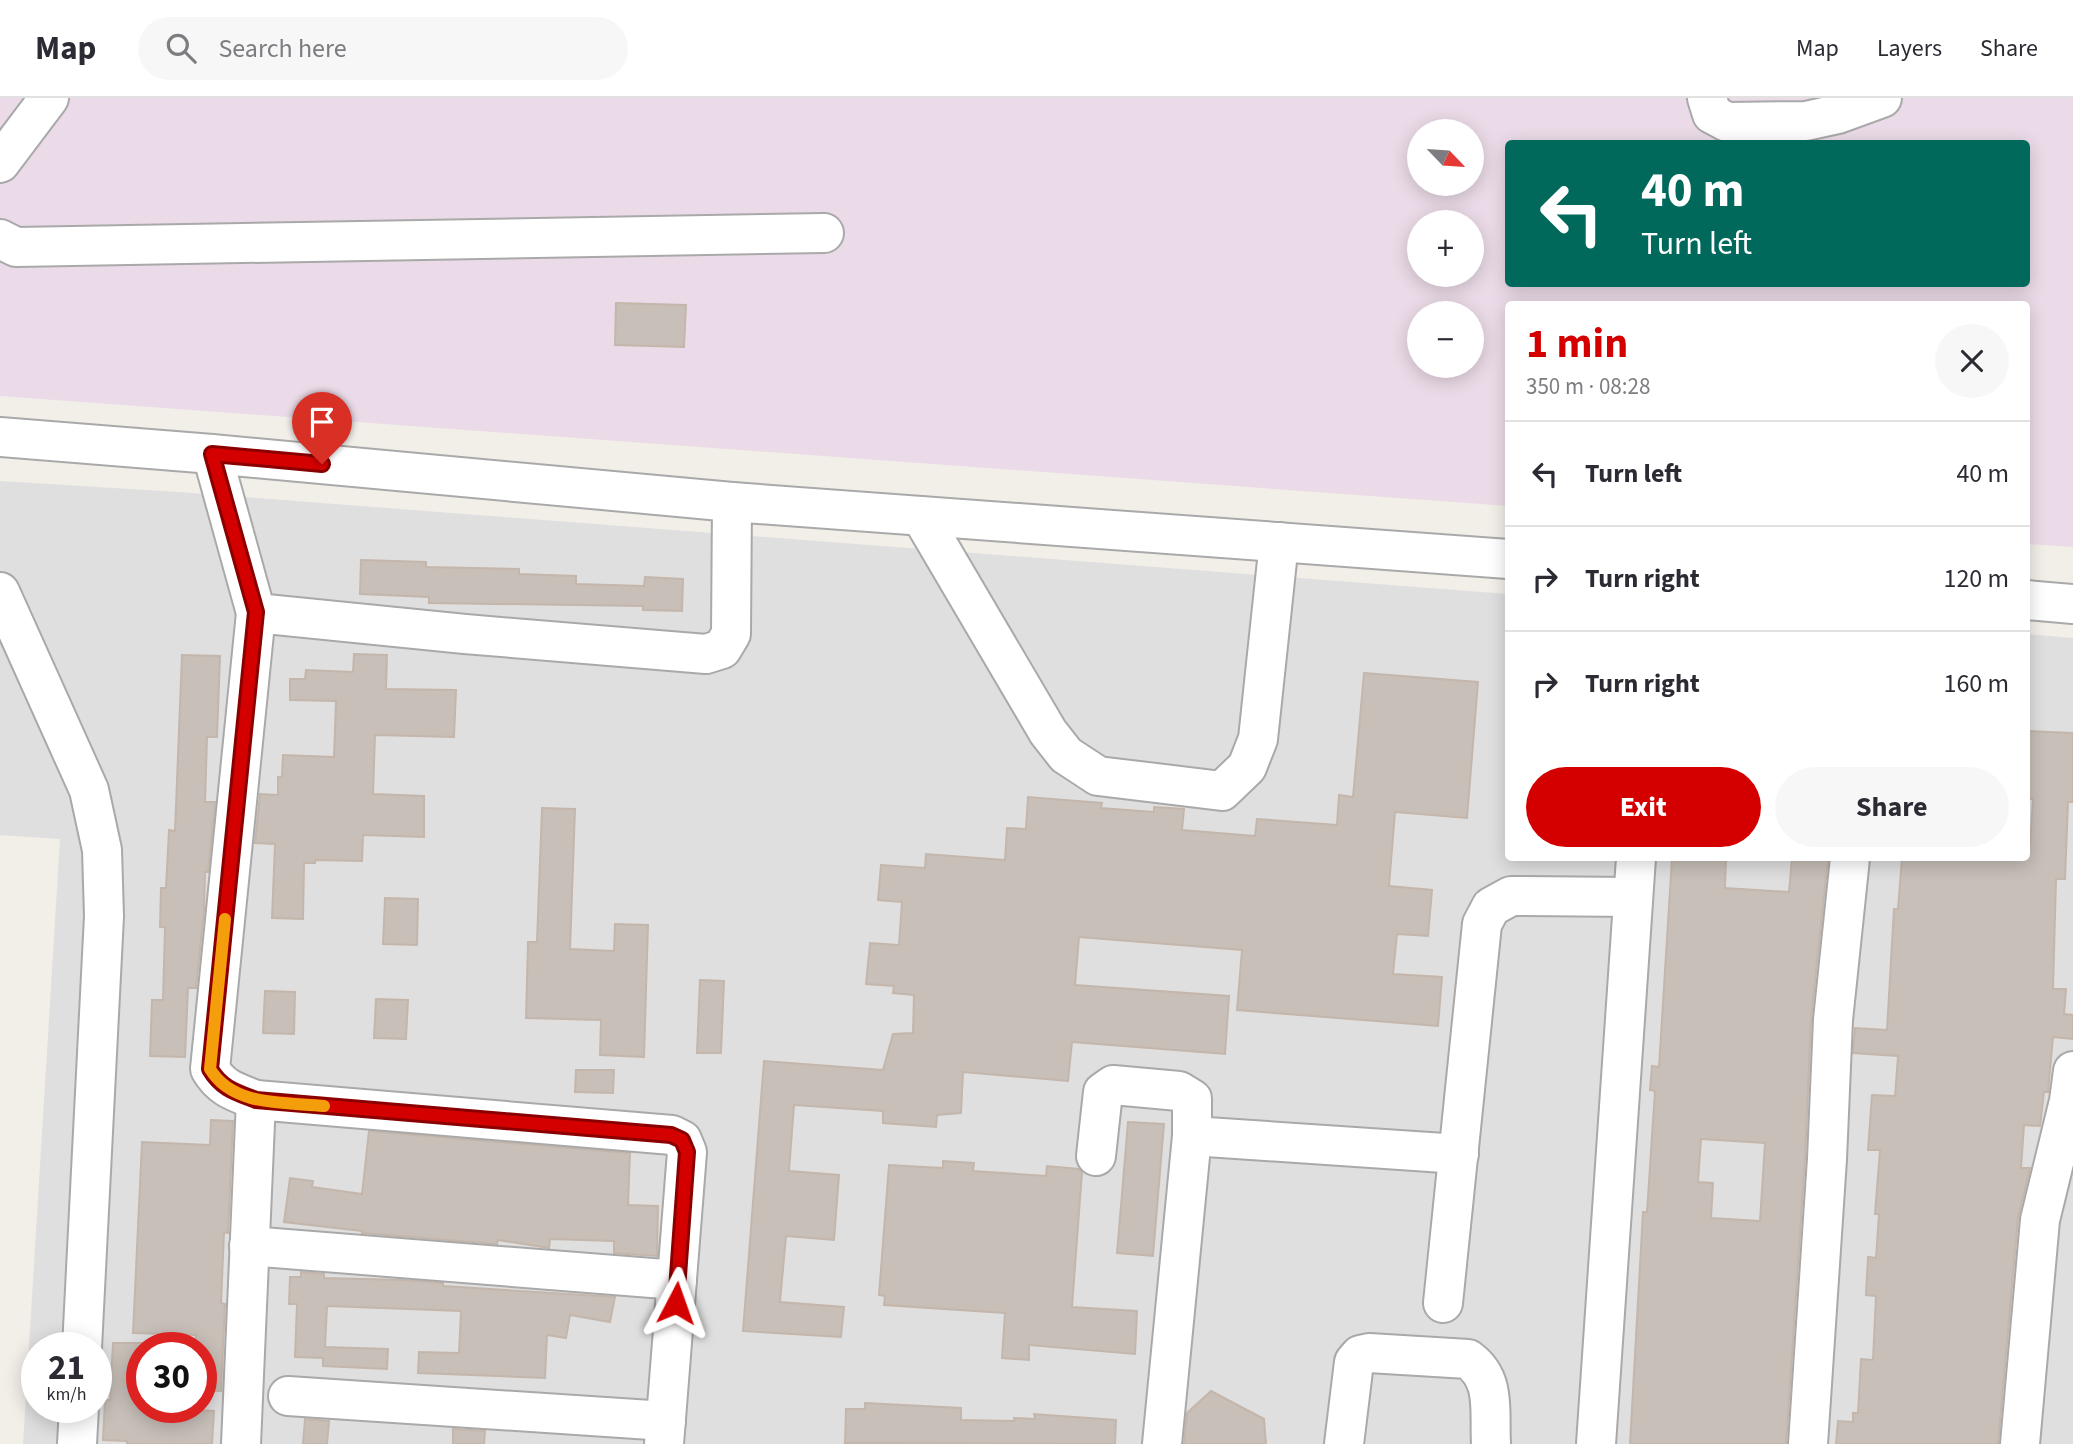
<!DOCTYPE html>
<meta charset="utf-8">
<style>
:root{--surface:#fff;--page:#f7f7f7;--text:#2b2b33;--muted:#7c7c81;--line:#e1e1e2;--accent:#d40000}
body{margin:0;font-family:"Source Sans 3",sans-serif;background:var(--page);color:var(--text);height:100vh;display:flex;flex-direction:column;font-size:26px;white-space:nowrap}
*{box-sizing:border-box;margin:0}
p{font-size:23px;color:var(--muted)}
.icon{flex:none;width:38px;height:38px;fill:none;stroke:currentColor;stroke-width:2;stroke-linecap:round;stroke-linejoin:round}
.map{position:relative;flex:1;overflow:hidden}
.side{position:absolute;left:1505px;top:203px;width:525px;height:560px;display:flex;flex-direction:column;background:var(--surface);border-radius:7px;box-shadow:0 4px 18px #0003}
.side>*{flex:none}
.guide{position:absolute;left:1505px;top:42px;width:525px;height:147px;border-radius:7px;box-shadow:0 4px 18px #0003;background:#00695c;color:#fff;overflow:hidden}
.needle{width:46px;rotate:115deg}
.controls{position:absolute;left:1407px;top:21px;display:grid;gap:14px}
.controls a{display:grid;place-items:center;width:77px;height:77px;border-radius:50%;background:var(--surface);box-shadow:0 4px 18px #0003;font-size:35px}
.speed{position:absolute;left:21px;top:1234px;display:flex;gap:14px;font-size:35px;font-weight:700;text-align:center}
.speed>*{display:grid;place-content:center;width:91px;height:91px;border-radius:50%;background:var(--surface);box-shadow:0 4px 18px #0003;line-height:1}
.speed small{font-size:18px;font-weight:400}
.speed .limit{border:10px solid #d22;background:#fff;color:#111}
.pin{position:absolute;display:grid;place-items:center;width:60px;height:60px;color:#fff;margin:-72px -30px;border-radius:50% 50% 50% 0;rotate:-45deg;box-shadow:0 0 7px #0007}
.pin .icon{rotate:45deg}
.me{position:absolute;width:77px;margin:-38px;rotate:4deg;stroke-linejoin:round;filter:drop-shadow(0 0 5px #0008)}
.turn{display:flex;align-items:center;gap:24px;height:147px;padding:0 21px;font-size:32px}
.turn .icon{width:91px;height:91px;stroke-width:2.5}
.turn b{display:block;font-size:49px;line-height:60px}
.round{display:grid;place-items:center;flex:none;width:74px;height:74px;border-radius:37px;background:var(--page)}
.headline{display:flex;align-items:center;justify-content:space-between;height:119px;padding:0 21px}
h1{font-size:42px;font-weight:700;line-height:52px;color:var(--accent)}
.button{display:flex;gap:14px;margin-top:auto;padding:14px 21px}
.button a{flex:1;height:80px;border-radius:42px;background:var(--accent);color:#fff;font-size:28px;font-weight:700;line-height:80px;text-align:center}
.button a+a{background:var(--page);color:var(--text)}
ul{padding:0;list-style:none}
li{display:flex;align-items:center;gap:21px;height:105px;padding:0 21px;border-top:2px solid var(--line)}
li div{flex:1}
li b{display:block;font-size:26px}
li em{font-style:normal}
header{display:flex;align-items:center;gap:42px;box-sizing:border-box;height:98px;padding:0 35px;background:var(--surface);border-bottom:2px solid var(--line)}
header strong{font-size:33px}
nav{display:flex;gap:38px;margin-inline-start:auto;font-size:24px}
.search{width:490px;height:63px;background:var(--page);display:flex;align-items:center;gap:18px;box-sizing:border-box;padding:0 24px;border-radius:38px;color:var(--muted);font-size:26px}
.map>svg:first-child{display:block}
.residential{fill:#e0dfdf;fill-rule:evenodd}
.industrial{fill:#ebdbe8;fill-rule:evenodd}
.building{fill:#c7bfb8;stroke:#c4b6ab;stroke-width:2;fill-rule:evenodd}
.lines{fill:none;stroke-linecap:round;stroke-linejoin:round}
.minor-casing{stroke:#a9a9a9;stroke-width:42}
.minor{stroke:#fff;stroke-width:38}
.route-casing{stroke:#8a0000;stroke-width:18}
.route{stroke:#d40000;stroke-width:12}
.slow{stroke:#f59e0b;stroke-width:12}
</style>
<header>
<strong>Map</strong>
<div class="search"><svg class="icon" aria-label="search" viewBox="0 0 24 24"><circle cx="10" cy="10" r="6"/><path d="M15 15l6 6"/></svg>Search here</div>
<nav><a>Map</a><a>Layers</a><a>Share</a></nav>
</header>
<div class="map">
<svg width="2073" height="1346" viewBox="0 0 2073 1346">
<rect width="100%" height="100%" fill="#f2efe9"/>
<path class="residential" d="M0,383l178,11 1330,102v264h518l1,-224 46,4v806h-2050l37,-605 -60,-4zM37,1250h59v59h-59zM142,1250h59v59h-59z"/>
<path class="industrial" d="M0,0h2073v449l-46,-3 -1,-240h-518v202l-1508,-110zM1419,33h53v53h-53zM1508,46h518v140h-518zM1419,124h53v53h-53zM1419,215h53v53h-53z"/>
<g class="building">
<polygon points="616,205 686,207 684,249 615,247"/>
<polygon points="361,462 426,464 426,469 519,471 519,476 576,478 576,486 644,488 645,479 683,481 682,513 643,512 643,508 429,505 429,499 360,496"/>
<polygon points="354,556 387,557 386,591 456,592 454,639 375,637 373,696 424,698 424,739 363,737 362,763 315,762 315,765 304,765 303,821 272,820 275,746 255,745 260,696 278,697 278,679 282,679 283,657 334,659 336,603 290,602 290,581 305,581 306,572 353,574"/>
<polygon points="182,557 220,558 217,639 207,639 205,704 215,704 208,774 205,774 204,812 196,890 188,890 185,959 150,958 152,902 163,902 165,829 160,829 161,790 166,790 169,732 175,733"/>
<polygon points="1364,575 1478,584 1467,720 1395,714 1389,788 1432,792 1428,838 1397,836 1393,876 1442,879 1438,928 1237,912 1242,852 1079,839 1075,887 1229,898 1225,956 1072,944 1068,983 963,974 961,1015 937,1017 936,1029 883,1025 883,1013 794,1007 789,1073 839,1077 834,1142 786,1138 780,1204 844,1209 841,1239 743,1233 764,963 883,972 893,936 913,935 914,897 893,895 894,888 866,886 870,845 899,847 902,804 878,802 881,767 925,770 926,756 1005,762 1007,730 1026,731 1028,699 1102,705 1101,710 1154,714 1154,709 1184,711 1182,732 1255,738 1257,721 1337,727 1339,697 1353,699"/>
<polygon points="2026,633 2073,635 2073,704 2068,704 2065,781 2056,781 2053,891 2066,891 2064,916 2073,917 2073,941 2053,939 2048,994 2044,994 2040,1028 2024,1027 2021,1070 2030,1070 2018,1120 1998,1346 1836,1346 1838,1323 1853,1324 1853,1315 1858,1315 1861,1261 1873,1262 1876,1198 1866,1197 1868,1159 1876,1160 1879,1116 1875,1116 1880,1052 1868,1052 1872,997 1895,998 1898,958 1853,955 1855,930 1887,932 1894,811 1898,811 1902,760 2026,760 2026,747 2030,747 2033,701 2026,701"/>
<polygon points="542,710 575,711 570,851 614,853 615,826 648,827 644,959 600,957 601,922 526,920 528,844 537,844"/>
<path d="M1672,760h54l-1,30 64,4 3,-34h36l-17,161 -6,139 -19,286h-156l13,-232h4l8,-121 -5,-1 2,-24 7,1zM1701,1041l64,4 -5,78 -49,-3 2,-35 -15,-1z"/>
<polygon points="385,800 418,801 417,847 383,846"/>
<polygon points="700,882 724,883 721,955 697,955"/>
<polygon points="265,893 295,894 294,936 263,935"/>
<polygon points="376,901 408,902 406,941 374,940"/>
<polygon points="576,972 614,972 613,995 575,994"/>
<polygon points="211,1022 233,1023 228,1135 224,1134 221,1205 225,1206 221,1293 201,1292 201,1246 195,1245 196,1237 133,1235 142,1044 210,1047"/>
<polygon points="1128,1024 1164,1026 1153,1158 1117,1155"/>
<polygon points="369,1033 630,1055 628,1107 658,1108 657,1158 614,1155 614,1143 550,1141 549,1150 498,1142 497,1146 362,1135 362,1133 284,1124 290,1080 313,1083 312,1089 362,1096"/>
<polygon points="943,1063 974,1065 973,1073 1046,1078 1047,1068 1079,1071 1082,1074 1072,1209 1137,1213 1135,1256 1029,1247 1029,1262 1002,1260 1005,1215 884,1207 885,1198 879,1197 889,1067 943,1070"/>
<polygon points="301,1174 324,1176 324,1180 403,1182 443,1185 443,1188 615,1199 610,1224 570,1217 566,1240 547,1237 545,1280 418,1275 419,1254 459,1255 461,1213 327,1208 325,1249 388,1251 387,1271 323,1268 323,1260 295,1259 297,1206 289,1206 290,1179 301,1179"/>
<polygon points="113,1245 142,1245 142,1309 214,1313 212,1346 127,1346 127,1343 103,1342 105,1302 110,1302"/>
<polygon points="1211,1293 1264,1321 1266,1346 1184,1346 1187,1315"/>
<polygon points="865,1305 961,1310 961,1322 1014,1323 1014,1320 1035,1321 1034,1316 1116,1322 1115,1346 845,1345 846,1311 865,1311"/>
<polygon points="305,1321 329,1323 327,1346 303,1346"/>
<polygon points="453,1331 485,1333 484,1346 453,1346"/>
</g>
<g class="lines">
<defs>
<g id="minor">
<polyline points="1707,0 1712,16 1727,24 1806,23 1838,16 1882,0"/>
<polyline points="0,65 49,0"/>
<polyline points="0,141 16,149 824,135"/>
<polyline points="0,339 212,356 732,404 1508,461"/>
<polyline points="212,356 256,515 465,536 706,556 722,551 731,536 732,404"/>
<polyline points="921,418 1048,634 1066,657 1098,678 1222,693 1247,669 1258,641 1279,444"/>
<polyline points="0,494 89,692 102,752 104,818 82,1250"/>
<polyline points="2026,502 2073,506"/>
<path d="M256,515l-46,456c11,19 25,23 46,31l416,35 10,5 5,12 -23,292"/>
<polyline points="1096,1058 1103,994 1113,987 1179,993 1192,1001 1192,1038 1459,1056"/>
<polyline points="249,1148 677,1182"/>
<polyline points="1443,1205 1482,826 1491,809 1511,798 1633,799"/>
<polyline points="288,1298 666,1323"/>
<polyline points="77,1346 79,1309"/>
<polyline points="241,1346 256,1002"/>
<polyline points="1162,1346 1192,1038"/>
<path d="M1344,1346l10,-82 6,-7 9,-2 99,6c29,21 21,52 23,85"/>
<polyline points="1596,1346 1636,760"/>
<polyline points="1808,1346 1827,1061 1833,922 1850,760"/>
<polyline points="2020,1346 2040,1122 2069,1003 2073,973"/>
</g>
</defs>
<use href="#minor" class="minor-casing"/>
<use href="#minor" class="minor"/>
</g>
<g class="lines">
<defs>
<path id="route" d="M322,366l-110,-10 44,158 -46,457c11,19 25,23 46,31l415,35 11,5 5,12 -11,151"/>
</defs>
<use href="#route" class="route-casing"/>
<use href="#route" class="route"/>
<path class="slow" d="M225,821l-15,150c23,38 75,33 114,37"/>
</g>
</svg>
<div class="controls">
<a><svg class="needle" viewBox="-14 -14 28 28"><path d="M0-13l5 13h-10z" fill="#e53935"/><path d="M0 13l5-13h-10z" fill="#7c7c81"/></svg></a>
<a>+</a>
<a>−</a>
</div>
<div class="speed"><div>21<small>km/h</small></div><div class="limit">30</div></div>
<div class="pin" style="left:322px;top:366px;background:#d93025"><svg class="icon" aria-label="arrive" viewBox="0 0 24 24"><path d="M6 21V4h12l-3 4 3 4H6"/></svg></div>
<svg class="me" style="left:676px;top:1205px" viewBox="-20 -20 40 40"><path d="M0-17L14 15 0 8-14 15z" fill="#d40000" stroke="#fff" stroke-width="4"/></svg>
<div class="guide">
<div class="turn"><svg class="icon" aria-label="left" viewBox="0 0 24 24"><path d="M17 20v-9H6M10 6l-5 5 5 5"/></svg><div><b>40 m</b>Turn left</div></div>
</div>
<section class="side">
<div class="headline"><div><h1>1 min</h1><p>350 m · 08:28</p></div><a class="round"><svg class="icon" aria-label="close" viewBox="0 0 24 24"><path d="M6 6l12 12M18 6L6 18"/></svg></a></div>
<ul>
<li><svg class="icon" aria-label="left" viewBox="0 0 24 24"><path d="M17 20v-9H6M10 6l-5 5 5 5"/></svg><div><b>Turn left</b></div><em>40 m</em></li>
<li><svg class="icon" aria-label="right" viewBox="0 0 24 24"><path d="M7 20v-9h11M14 6l5 5-5 5"/></svg><div><b>Turn right</b></div><em>120 m</em></li>
<li><svg class="icon" aria-label="right" viewBox="0 0 24 24"><path d="M7 20v-9h11M14 6l5 5-5 5"/></svg><div><b>Turn right</b></div><em>160 m</em></li>
</ul>
<div class="button"><a>Exit</a><a>Share</a></div>
</section>
</div>
